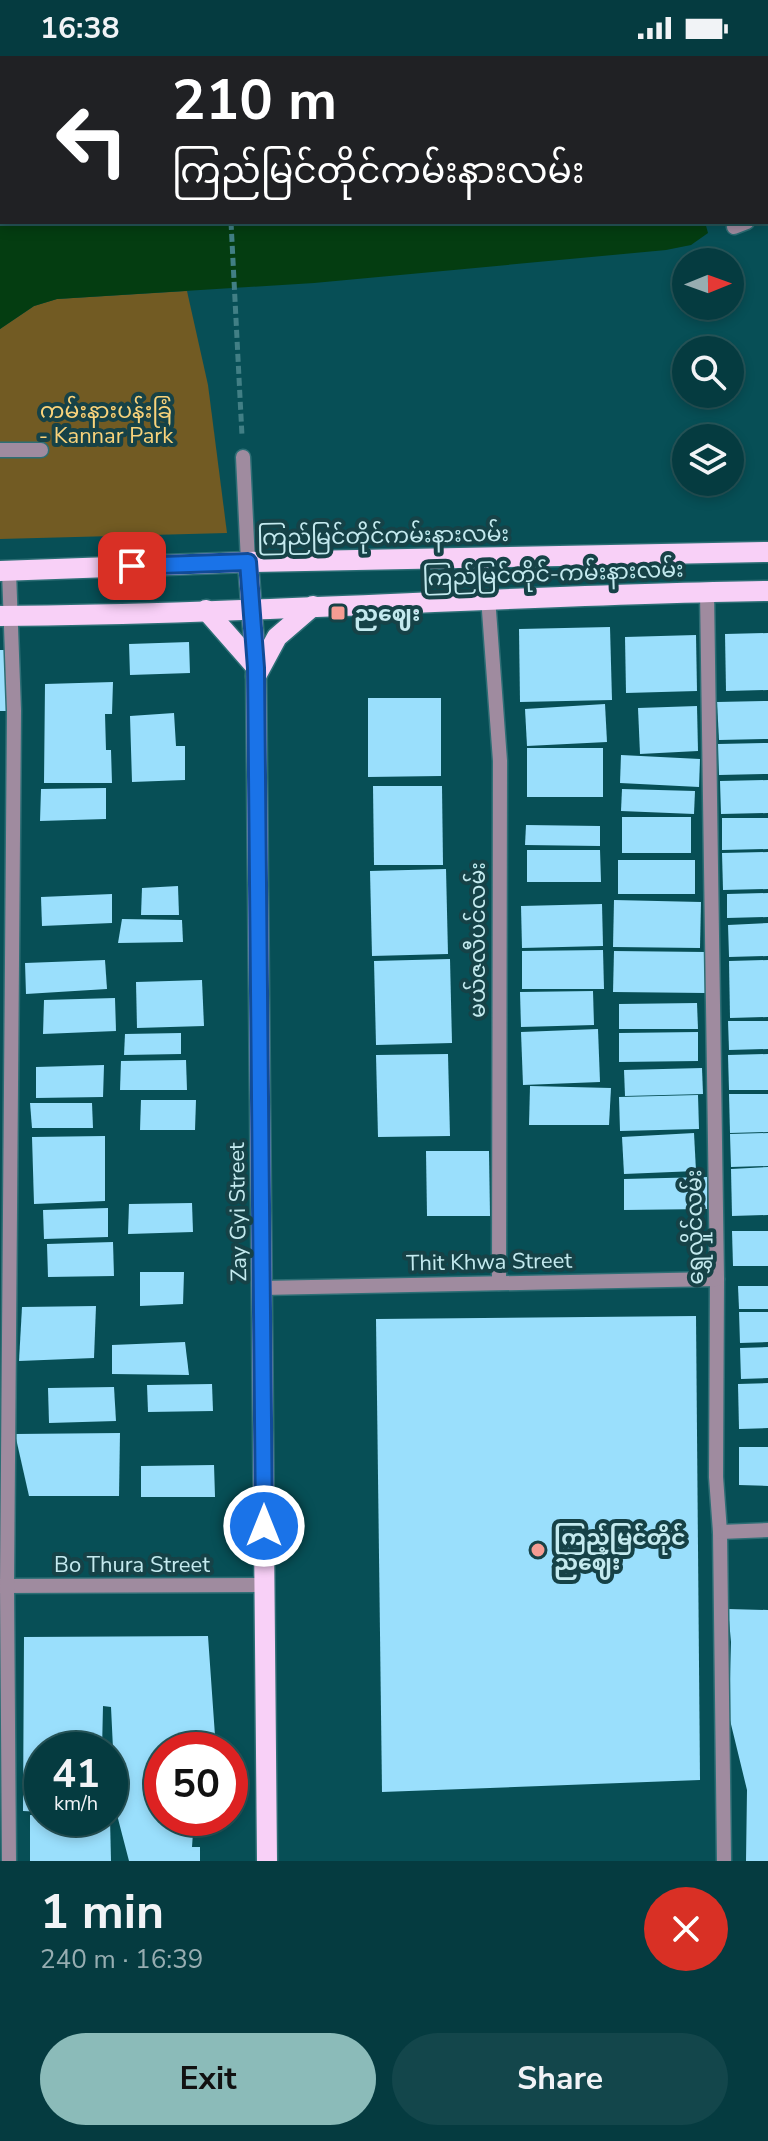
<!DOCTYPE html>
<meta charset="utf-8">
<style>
:root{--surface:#053b40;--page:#13464b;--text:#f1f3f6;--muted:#97adb1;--line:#265559;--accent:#8bbbb9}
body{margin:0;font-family:"Nunito Sans","Noto Sans Myanmar",sans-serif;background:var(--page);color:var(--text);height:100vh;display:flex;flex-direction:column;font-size:30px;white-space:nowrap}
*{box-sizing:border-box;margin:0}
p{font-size:26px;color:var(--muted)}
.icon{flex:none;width:44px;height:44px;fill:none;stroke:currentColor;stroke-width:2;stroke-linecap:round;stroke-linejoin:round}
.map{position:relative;height:1805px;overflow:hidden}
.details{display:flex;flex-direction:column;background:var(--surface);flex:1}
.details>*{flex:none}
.guide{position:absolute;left:0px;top:0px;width:768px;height:168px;box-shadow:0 4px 12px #0003,0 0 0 2px var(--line);background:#202124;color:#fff;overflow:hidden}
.needle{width:52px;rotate:89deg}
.buttons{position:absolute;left:672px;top:192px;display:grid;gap:16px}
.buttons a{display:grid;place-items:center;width:72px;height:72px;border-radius:50%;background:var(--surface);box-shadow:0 4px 12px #0003,0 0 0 2px var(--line);font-size:40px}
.speed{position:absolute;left:24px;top:1676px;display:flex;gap:16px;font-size:40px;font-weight:700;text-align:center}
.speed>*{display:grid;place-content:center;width:104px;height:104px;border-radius:50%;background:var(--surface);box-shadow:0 4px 12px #0003,0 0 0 2px var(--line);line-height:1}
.speed small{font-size:20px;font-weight:400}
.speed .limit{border:12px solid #d22;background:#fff;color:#111}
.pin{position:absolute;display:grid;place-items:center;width:68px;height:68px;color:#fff;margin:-34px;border-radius:16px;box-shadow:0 4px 12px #0006}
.me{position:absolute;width:88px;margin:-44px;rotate:0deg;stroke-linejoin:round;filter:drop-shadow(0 0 6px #0008)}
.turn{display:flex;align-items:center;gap:28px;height:168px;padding:0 40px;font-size:36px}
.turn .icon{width:104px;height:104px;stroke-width:2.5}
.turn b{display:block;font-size:56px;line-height:68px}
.round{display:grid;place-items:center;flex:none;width:84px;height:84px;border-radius:42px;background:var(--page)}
.overview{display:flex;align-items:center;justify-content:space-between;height:136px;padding:0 40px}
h1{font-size:48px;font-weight:700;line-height:60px}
.primary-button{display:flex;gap:16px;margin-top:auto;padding:16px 40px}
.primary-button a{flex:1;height:92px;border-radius:48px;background:var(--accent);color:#111;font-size:32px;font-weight:700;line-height:92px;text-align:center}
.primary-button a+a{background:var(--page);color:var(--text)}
.status{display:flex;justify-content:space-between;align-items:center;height:56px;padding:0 40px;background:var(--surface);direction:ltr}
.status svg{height:22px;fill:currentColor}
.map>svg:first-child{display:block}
.green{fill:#725b23}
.water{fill:#043d11}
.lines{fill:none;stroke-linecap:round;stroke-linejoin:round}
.ferry{stroke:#8ee996;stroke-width:2;stroke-dasharray:10 8;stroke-linecap:butt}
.building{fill:#9adffc}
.minor-casing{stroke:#2d6e75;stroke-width:17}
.major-casing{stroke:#2d6e75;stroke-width:23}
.path{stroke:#417f85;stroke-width:5;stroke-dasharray:8 4;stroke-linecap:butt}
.minor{stroke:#9f8b9f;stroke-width:14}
.major{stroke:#f8d0f7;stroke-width:20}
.route-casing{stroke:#114b97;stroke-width:20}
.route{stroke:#1a73e8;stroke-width:14}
.poi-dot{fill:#f59c93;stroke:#164247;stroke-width:3}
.labels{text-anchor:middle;stroke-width:8;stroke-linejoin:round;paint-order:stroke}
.park-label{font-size:22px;fill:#f9d37b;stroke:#164247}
.street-label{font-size:22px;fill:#c4eaef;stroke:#164247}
.poi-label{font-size:22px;font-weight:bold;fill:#c4eaef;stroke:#164247;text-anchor:start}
</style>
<div class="status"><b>16:38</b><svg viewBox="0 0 49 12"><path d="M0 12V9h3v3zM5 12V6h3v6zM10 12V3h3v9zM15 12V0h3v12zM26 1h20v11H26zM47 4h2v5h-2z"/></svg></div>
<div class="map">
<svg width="768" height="1805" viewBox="0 0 768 1805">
<rect width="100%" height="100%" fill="#074f56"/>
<polygon class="green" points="187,235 208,329 227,477 0,483 0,273 34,250 57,243"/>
<polygon class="water" points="0,0 672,0 2,2 2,166 705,166 708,177 691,189 666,194 314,227 57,243 34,250 0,273"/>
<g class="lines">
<g class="ferry">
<polyline points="142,0 144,2"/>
<polyline points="267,2 268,0"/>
</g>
</g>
<g class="building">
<polygon points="610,571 612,644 520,646 519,573"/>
<polygon points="768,577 768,634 726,635 725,578"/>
<polygon points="696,579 697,635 626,637 625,581"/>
<polygon points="189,586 190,617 130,619 129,588"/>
<polygon points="0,594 11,594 12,655 0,655"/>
<polygon points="113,626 112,658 105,658 106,694 111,694 112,727 44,727 45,628"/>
<polygon points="368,642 441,642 441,720 368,721"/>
<polygon points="768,645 768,683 719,684 717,646"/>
<polygon points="605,648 607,686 527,690 525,653"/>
<polygon points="697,650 698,695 640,698 638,652"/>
<polygon points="174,657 176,690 185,690 185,724 132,726 130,660"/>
<polygon points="768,687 768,718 719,719 718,688"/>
<rect x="527" y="692" width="76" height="49"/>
<polygon points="621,699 700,703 699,731 620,727"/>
<polygon points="768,724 768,757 721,758 720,725"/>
<polygon points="373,730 442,730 443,809 374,809"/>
<polygon points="106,732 106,763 40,765 41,733"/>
<polygon points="622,733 695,735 694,758 621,755"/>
<rect x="622" y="761" width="69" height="36"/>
<polygon points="722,762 768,762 768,793 722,794"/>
<polygon points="526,769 600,770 600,790 525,789"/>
<polygon points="527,794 600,794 601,826 527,826"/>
<polygon points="768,796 768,833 723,834 722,797"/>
<rect x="618" y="804" width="77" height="34"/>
<polygon points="446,813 448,898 372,900 370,815"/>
<polygon points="178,830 179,859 141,859 142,832"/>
<polygon points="768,837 768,861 727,862 727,838"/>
<polygon points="112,838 112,867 42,870 41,841"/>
<polygon points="614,844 701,846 700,892 613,891"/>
<polygon points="602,848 603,890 522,892 521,850"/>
<polygon points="122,863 182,864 183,886 118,887"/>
<polygon points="768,867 768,900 729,901 728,869"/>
<polygon points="603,894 604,933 522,933 522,895"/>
<polygon points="614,895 706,896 705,937 613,936"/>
<polygon points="450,903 452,987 376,989 374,905"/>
<polygon points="105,904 107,933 26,938 25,907"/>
<polygon points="768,904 768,961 730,962 729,905"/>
<polygon points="202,924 204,970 137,972 136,926"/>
<polygon points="593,935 594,969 521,971 520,936"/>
<polygon points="115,942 116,975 43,978 44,944"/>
<polygon points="697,947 698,973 619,973 619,948"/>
<polygon points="728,965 768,965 768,993 729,994"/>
<polygon points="598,973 600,1026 523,1029 521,976"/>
<polygon points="698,976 698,1005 619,1006 619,977"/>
<polygon points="181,977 181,998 124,999 125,978"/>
<polygon points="448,998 450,1080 378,1081 376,999"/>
<polygon points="768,998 768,1034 729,1034 728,999"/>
<polygon points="186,1004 187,1034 120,1034 121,1005"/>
<polygon points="104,1009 103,1041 36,1042 36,1011"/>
<polygon points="702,1012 703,1038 625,1040 624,1014"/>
<polygon points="530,1030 611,1032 609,1069 529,1069"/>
<polygon points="729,1038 768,1038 768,1076 730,1077"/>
<polygon points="698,1039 699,1073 620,1075 619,1041"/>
<polygon points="141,1044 196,1044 195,1074 140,1074"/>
<polygon points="30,1047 92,1047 93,1072 32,1072"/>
<polygon points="694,1077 696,1115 624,1118 622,1081"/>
<polygon points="768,1077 768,1110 731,1111 730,1078"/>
<polygon points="105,1080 105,1145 34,1148 32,1081"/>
<polygon points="426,1095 489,1095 490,1160 427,1160"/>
<polygon points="768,1111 768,1159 732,1160 731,1113"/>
<polygon points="707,1121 707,1153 624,1154 624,1123"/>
<polygon points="192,1147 193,1176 128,1178 129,1148"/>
<polygon points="108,1152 108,1181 44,1183 43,1154"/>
<polygon points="732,1175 768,1175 768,1210 733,1210"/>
<polygon points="113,1186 114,1220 48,1221 47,1188"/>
<polygon points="140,1216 184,1216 183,1248 140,1250"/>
<polygon points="738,1230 768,1230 768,1253 739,1253"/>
<polygon points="96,1250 94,1302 19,1305 22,1251"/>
<polygon points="739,1256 768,1256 768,1286 740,1287"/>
<polygon points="696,1260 700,1724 382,1736 376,1263"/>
<polygon points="185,1286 189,1319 112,1318 112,1289"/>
<polygon points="768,1291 768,1322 741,1323 740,1292"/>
<polygon points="768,1327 768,1372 739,1373 738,1328"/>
<polygon points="212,1328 213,1355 148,1356 147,1329"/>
<polygon points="114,1331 116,1365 49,1367 48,1332"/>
<polygon points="120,1377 119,1440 29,1440 15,1378"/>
<polygon points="739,1391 768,1391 768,1430 739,1429"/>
<polygon points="214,1409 215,1441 141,1441 141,1410"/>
<polygon points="728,1553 768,1554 768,1805 746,1805 747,1734 729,1660 731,1586"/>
<polygon points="208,1580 216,1694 162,1694 162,1762 194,1762 192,1791 200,1791 200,1805 129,1805 116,1755 111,1651 103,1650 102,1694 42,1694 42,1756 23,1755 24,1581"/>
<polygon points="30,1759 110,1762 111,1805 30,1805"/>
</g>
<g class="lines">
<defs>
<g id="minor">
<polyline points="766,159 768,158"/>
<polyline points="734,171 747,166"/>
<polyline points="0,394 41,394"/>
<polyline points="243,401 248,506"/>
<polyline points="707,536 717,1223 716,1421 720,1476 724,1805"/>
<polyline points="488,541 500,705 499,1227"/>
<polyline points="262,1232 717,1223"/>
<polyline points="720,1476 768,1474"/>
<polyline points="0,1530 264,1529"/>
<polyline points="9,1805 7,1530 14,655 9,515"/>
</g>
<g id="major">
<polyline points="248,506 256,612 267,1805"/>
<polyline points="0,515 248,506 768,496"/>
<polyline points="206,554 256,611"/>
<path d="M0,560c256,-2 512,-21 768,-25"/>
<polyline points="256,620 277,581 313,550"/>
</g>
</defs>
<use href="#minor" class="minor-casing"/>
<use href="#major" class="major-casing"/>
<polyline class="path" points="231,166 242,380"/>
<use href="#minor" class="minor"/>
<use href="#major" class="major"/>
</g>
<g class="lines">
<defs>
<polyline id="route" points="132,510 248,506 256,612 264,1470"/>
</defs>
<use href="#route" class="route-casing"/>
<use href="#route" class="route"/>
</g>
<g class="poi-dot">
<rect x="330" y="549" width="16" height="16" rx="4"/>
<circle cx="538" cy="1494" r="8"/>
</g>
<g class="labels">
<g class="park-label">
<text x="106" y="362">ကမ်းနားပန်းခြံ<tspan x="106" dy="25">- Kannar Park</tspan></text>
</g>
<g class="street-label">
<text transform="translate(383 479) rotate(-1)" y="8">ကြည်မြင်တိုင်ကမ်းနားလမ်း</text>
<text transform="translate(553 517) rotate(-2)" y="8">ကြည်မြင်တိုင်-ကမ်းနားလမ်း</text>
<text transform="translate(477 884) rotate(-90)" y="8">မယ်ဇလီပင်လမ်း</text>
<text transform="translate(237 1156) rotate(-91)" y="8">Zay Gyi Street</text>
<text transform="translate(694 1171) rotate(-91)" y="8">ရွှေလှိုင်လမ်း</text>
<text transform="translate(489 1205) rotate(-1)" y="8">Thit Khwa Street</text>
<text x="132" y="1516">Bo Thura Street</text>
</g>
<g class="poi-label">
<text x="354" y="565">ညဈေး</text>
<text x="554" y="1489">ကြည့်မြင်တိုင်<tspan x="554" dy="25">ညဈေး</tspan></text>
</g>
</g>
</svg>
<div class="buttons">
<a><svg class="needle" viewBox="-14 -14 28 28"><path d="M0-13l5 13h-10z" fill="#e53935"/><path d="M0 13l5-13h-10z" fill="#97adb1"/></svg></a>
<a><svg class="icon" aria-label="search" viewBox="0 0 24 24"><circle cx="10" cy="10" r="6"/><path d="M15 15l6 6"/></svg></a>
<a><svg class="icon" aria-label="layers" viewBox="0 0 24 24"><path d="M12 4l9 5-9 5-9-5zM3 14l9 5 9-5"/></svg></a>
</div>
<div class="speed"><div>41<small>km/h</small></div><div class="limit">50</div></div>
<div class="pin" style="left:132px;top:510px;background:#d93025"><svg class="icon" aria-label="arrive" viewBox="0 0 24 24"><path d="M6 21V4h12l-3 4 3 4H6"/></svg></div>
<svg class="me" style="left:264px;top:1470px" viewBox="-20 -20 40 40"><circle r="17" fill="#1a73e8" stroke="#fff" stroke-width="3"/><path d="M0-11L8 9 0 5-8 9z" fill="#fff"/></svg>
<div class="guide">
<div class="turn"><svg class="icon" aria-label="left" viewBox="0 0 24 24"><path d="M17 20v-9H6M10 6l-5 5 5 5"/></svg><div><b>210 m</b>ကြည်မြင်တိုင်ကမ်းနားလမ်း</div></div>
</div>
</div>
<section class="details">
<div class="overview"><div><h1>1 min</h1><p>240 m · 16:39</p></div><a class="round" style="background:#d93025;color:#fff"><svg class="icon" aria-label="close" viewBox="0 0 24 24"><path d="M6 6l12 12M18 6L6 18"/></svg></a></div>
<div class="primary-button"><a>Exit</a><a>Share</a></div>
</section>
